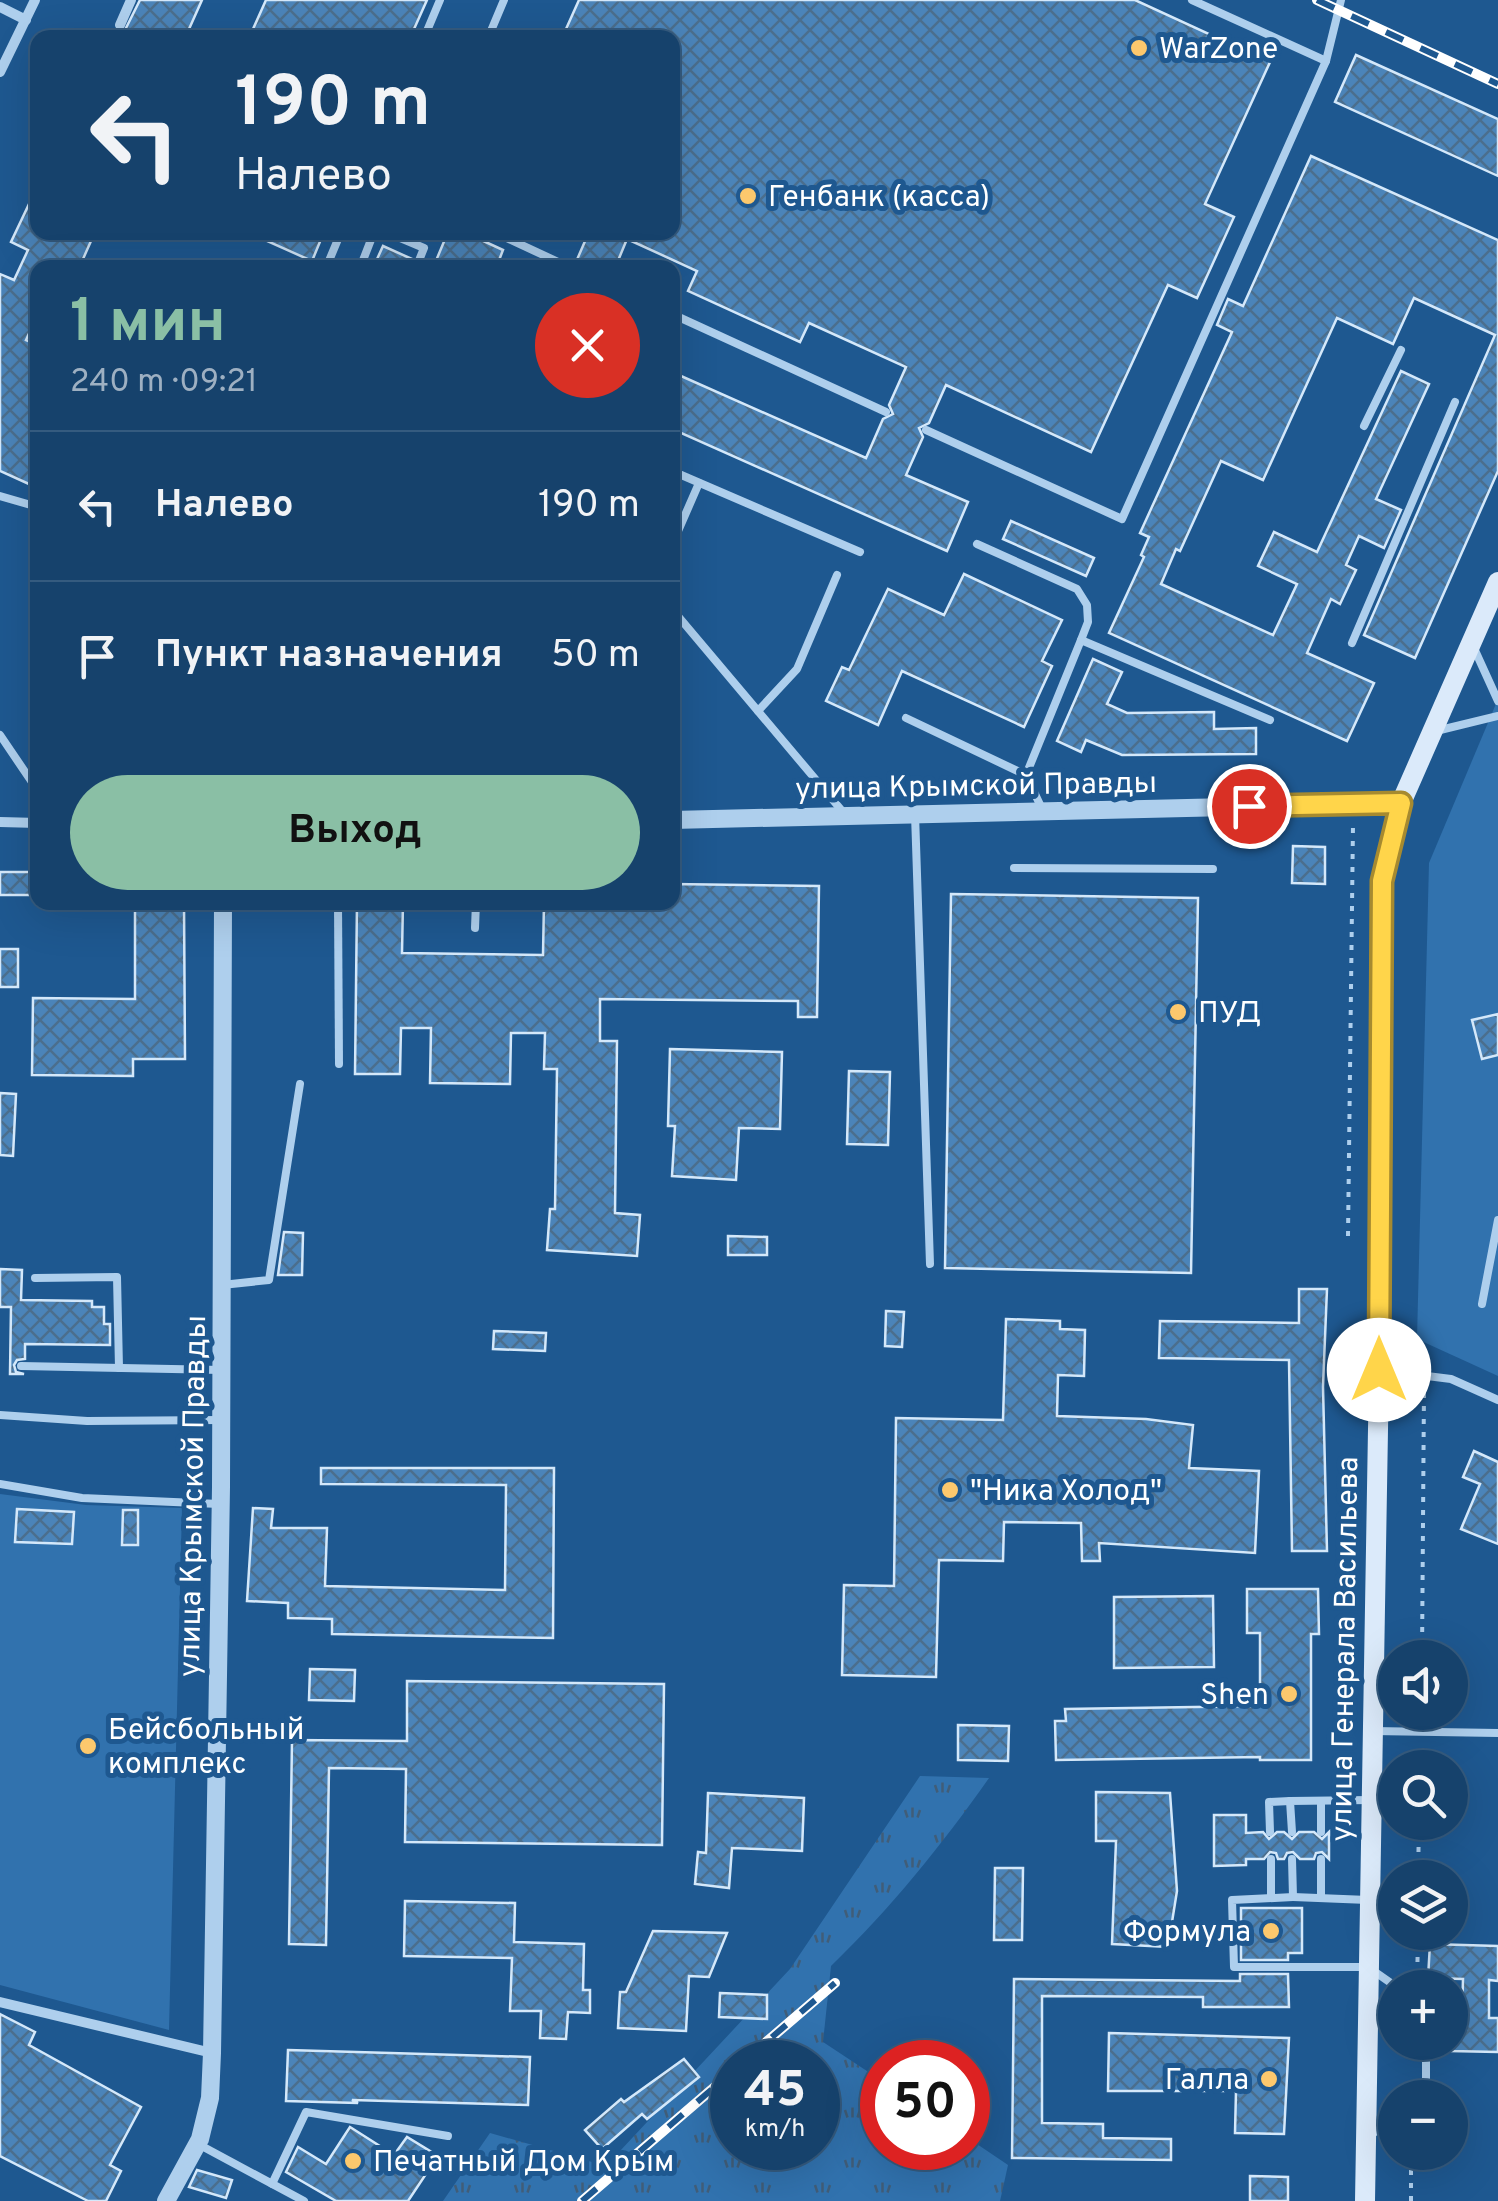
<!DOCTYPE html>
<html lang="ru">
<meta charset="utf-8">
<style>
:root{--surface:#16426c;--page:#234d74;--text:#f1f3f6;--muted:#9eb0c2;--line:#355b7f;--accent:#8abfa5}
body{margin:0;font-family:Overpass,sans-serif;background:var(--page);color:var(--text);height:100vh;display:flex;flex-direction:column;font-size:38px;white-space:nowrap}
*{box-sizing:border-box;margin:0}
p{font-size:32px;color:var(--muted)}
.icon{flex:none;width:55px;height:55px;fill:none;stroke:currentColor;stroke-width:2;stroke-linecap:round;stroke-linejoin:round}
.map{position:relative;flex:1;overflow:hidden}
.drawer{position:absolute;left:30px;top:260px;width:650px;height:650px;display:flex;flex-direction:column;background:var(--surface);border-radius:20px;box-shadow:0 10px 40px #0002,0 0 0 2px var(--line)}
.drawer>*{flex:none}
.top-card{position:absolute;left:30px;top:30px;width:650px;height:210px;border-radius:20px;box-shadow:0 10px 40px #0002,0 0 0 2px var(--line);background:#16426c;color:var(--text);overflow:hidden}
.fabs{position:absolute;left:1378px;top:1640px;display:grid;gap:20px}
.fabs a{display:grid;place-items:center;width:90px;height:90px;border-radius:50%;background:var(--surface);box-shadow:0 10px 40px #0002,0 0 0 2px var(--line);font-size:50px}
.speed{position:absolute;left:710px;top:2040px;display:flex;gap:20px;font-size:50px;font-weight:700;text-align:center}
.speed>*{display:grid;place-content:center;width:130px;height:130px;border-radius:50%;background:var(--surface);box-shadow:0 10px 40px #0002,0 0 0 2px var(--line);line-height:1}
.speed small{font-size:25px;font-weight:400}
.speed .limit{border:15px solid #d22;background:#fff;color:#111}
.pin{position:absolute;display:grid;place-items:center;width:85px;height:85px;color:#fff;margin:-42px;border:5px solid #fff;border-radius:50%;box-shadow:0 2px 10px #0007}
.me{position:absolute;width:110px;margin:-55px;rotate:0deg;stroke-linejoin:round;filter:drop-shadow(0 0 8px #0008)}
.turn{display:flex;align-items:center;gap:35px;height:210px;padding:0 40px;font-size:45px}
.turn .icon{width:130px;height:130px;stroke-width:2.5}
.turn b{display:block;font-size:70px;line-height:85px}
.round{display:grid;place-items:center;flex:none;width:105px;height:105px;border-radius:52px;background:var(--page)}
.headline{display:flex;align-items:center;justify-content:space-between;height:170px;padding:0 40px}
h1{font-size:60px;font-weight:700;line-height:75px;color:var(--accent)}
.cta{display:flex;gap:20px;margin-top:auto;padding:20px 40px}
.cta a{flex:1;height:115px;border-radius:60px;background:var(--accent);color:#111;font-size:40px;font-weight:700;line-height:115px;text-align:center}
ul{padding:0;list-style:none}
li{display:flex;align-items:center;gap:30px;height:150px;padding:0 40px;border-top:2px solid var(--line)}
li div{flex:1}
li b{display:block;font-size:38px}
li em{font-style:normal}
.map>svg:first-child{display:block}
.grass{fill:url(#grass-tufts);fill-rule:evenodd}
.garden{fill:#3172ae}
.building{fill:url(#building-cross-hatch);stroke:#d4e8fa;stroke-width:2.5}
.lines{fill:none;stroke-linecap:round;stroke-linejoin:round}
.path{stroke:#aecfed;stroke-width:4;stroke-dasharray:5 8;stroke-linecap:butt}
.service{stroke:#aecfed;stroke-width:8}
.minor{stroke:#aecfed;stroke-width:10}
.tertiary{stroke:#aecfed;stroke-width:18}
.secondary{stroke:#dbeafa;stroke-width:20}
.rail-casing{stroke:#fff;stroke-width:10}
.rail{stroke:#1e5890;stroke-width:6;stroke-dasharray:19;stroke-linecap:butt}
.route-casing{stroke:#a68a30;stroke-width:25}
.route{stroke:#ffd54a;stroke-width:18}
.poi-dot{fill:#fcc86d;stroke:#1e5890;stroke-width:4}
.labels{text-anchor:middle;stroke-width:10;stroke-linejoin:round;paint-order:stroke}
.poi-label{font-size:30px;fill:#fff;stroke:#1e5890;text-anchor:start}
.street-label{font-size:30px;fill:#fff;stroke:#1e5890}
</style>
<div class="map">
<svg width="1498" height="2201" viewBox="0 0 1498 2201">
<defs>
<pattern id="grass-tufts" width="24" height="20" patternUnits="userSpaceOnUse" patternTransform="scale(2.5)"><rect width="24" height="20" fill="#3172ae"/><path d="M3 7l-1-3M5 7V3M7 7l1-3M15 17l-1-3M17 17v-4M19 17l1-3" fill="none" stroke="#405d78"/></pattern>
<pattern id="building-cross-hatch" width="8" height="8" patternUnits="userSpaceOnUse" patternTransform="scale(2.5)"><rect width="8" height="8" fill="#4b84b9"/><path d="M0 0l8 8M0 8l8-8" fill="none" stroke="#4b6e8d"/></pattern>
</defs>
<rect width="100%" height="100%" fill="#1e5890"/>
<path class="grass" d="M920,1776l69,2c-48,68 -98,130 -158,188l-8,76 59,39v67h86v-10l40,27 -8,36h-557l47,-68 116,33 184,-197zM732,2062h86v86h-86z"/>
<g class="garden">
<polygon points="1498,699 1498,1376 1417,1339 1429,863"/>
<polygon points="0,1494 86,1505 182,1508 169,2030 0,1985"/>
</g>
<g class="building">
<polygon points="140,0 202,0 185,38 121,38"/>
<polygon points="266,0 427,0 410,38 249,38"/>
<polygon points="579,0 1135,0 1270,62 1205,204 1234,217 1197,298 1168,285 1091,452 946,385 929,423 919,428 923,437 906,475 968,502 947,551 672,429 672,372 866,458 883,419 893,414 889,405 906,367 809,323 800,342 688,291 697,271 627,239 615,268 578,268 576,262 589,232 672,232 672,38 562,38"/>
<polygon points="1356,55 1498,119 1498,176 1335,102"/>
<polygon points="1311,156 1498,240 1498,471 1415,658 1364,635 1495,335 1414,298 1393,344 1337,318 1263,480 1221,461 1180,551 1176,549 1161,584 1273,635 1297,584 1258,566 1274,532 1317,552 1401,371 1429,384 1376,499 1401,510 1384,548 1359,536 1346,565 1356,570 1340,604 1331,599 1307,653 1374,683 1347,741 1109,633 1144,557 1141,555 1149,537 1140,533 1232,332 1217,325 1228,299 1243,306"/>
<polygon points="38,185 38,232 95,232 79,268 38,268 38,314 26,340 38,345 38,465 29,484 0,471 0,274 14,280 28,250 11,242"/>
<polygon points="247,232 324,232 312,261"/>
<polygon points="448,232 464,232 503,250 496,268 433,268"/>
<polygon points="383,246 412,259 409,268 373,268"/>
<polygon points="1011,521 1094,558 1086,576 1003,539"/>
<polygon points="964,574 1062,620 1042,661 1052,666 1024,727 902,671 878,725 826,701 842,667 849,670 888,589 944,615"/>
<polygon points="1093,659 1122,672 1107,704 1127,713 1214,712 1214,729 1256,728 1256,754 1122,755 1086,740 1081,752 1057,741"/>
<polygon points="1293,846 1325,847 1325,884 1292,883"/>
<rect x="0" y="872" width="38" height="23"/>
<polygon points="672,884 819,886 817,1017 798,1017 798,1001 600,999 600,1041 617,1041 615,1213 640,1215 637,1256 547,1250 550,1209 555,1209 557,1069 544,1069 545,1033 511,1033 510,1084 430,1083 431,1028 401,1028 400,1074 355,1074 357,902 403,902 402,953 543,955 544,902 672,902"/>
<polygon points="951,894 1198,898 1191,1273 945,1268"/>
<polygon points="135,902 184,902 185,1059 133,1059 133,1076 32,1075 33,998 135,999"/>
<rect x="0" y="949" width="18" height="38"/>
<polygon points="1498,1014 1498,1055 1482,1059 1472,1020"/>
<polygon points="670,1049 782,1052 780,1129 739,1128 736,1180 672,1176 675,1126 668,1126"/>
<polygon points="849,1071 890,1072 888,1145 847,1144"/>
<polygon points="0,1093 16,1094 13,1156 0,1155"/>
<polygon points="284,1232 303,1233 302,1275 278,1275"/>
<polygon points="728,1236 767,1237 767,1255 728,1255"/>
<polygon points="0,1269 22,1270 21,1300 92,1301 92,1307 104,1307 104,1324 110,1324 110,1345 25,1344 25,1359 17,1360 14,1365 16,1372 24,1374 10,1374 11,1307 0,1307"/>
<polygon points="1299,1289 1327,1289 1323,1387 1327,1551 1292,1551 1289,1360 1159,1358 1160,1321 1299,1323"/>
<polygon points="886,1311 904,1312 902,1347 885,1346"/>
<polygon points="1006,1319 1060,1321 1060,1329 1085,1330 1084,1376 1058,1375 1057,1416 1146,1419 1193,1425 1189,1468 1259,1471 1255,1553 1099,1543 1100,1561 1082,1561 1081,1523 1004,1522 1003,1561 939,1560 936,1677 842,1675 844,1585 894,1586 896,1418 1003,1420"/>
<polygon points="494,1331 546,1333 545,1351 493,1349"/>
<polygon points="1474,1451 1498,1462 1498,1544 1461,1529 1480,1484 1463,1477"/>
<polygon points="321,1468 554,1468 553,1638 332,1634 332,1619 288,1618 288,1603 247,1601 253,1508 273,1509 271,1528 327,1528 325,1586 505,1590 506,1485 321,1484"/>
<polygon points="17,1509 74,1512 72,1544 15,1542"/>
<polygon points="123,1510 138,1510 138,1545 122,1545"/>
<polygon points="1247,1589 1318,1589 1319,1634 1311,1634 1311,1760 1260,1760 1260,1757 1056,1760 1055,1721 1066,1721 1065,1709 1260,1706 1260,1633 1247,1633"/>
<polygon points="1213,1596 1214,1667 1114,1668 1114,1597"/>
<polygon points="310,1669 355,1670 354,1701 309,1700"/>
<polygon points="407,1681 664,1684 662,1845 405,1842 406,1769 329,1768 326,1945 289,1944 292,1740 407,1741"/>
<polygon points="958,1725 1009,1726 1008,1761 958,1760"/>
<polygon points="1096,1792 1170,1793 1177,1891 1168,1947 1112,1944 1116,1841 1096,1841"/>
<polygon points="708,1793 804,1798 802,1851 732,1848 729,1888 695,1884 698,1852 706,1853"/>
<polygon points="1214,1815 1246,1815 1246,1833 1263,1832 1269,1839 1277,1832 1284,1832 1292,1839 1299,1832 1314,1832 1322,1839 1329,1832 1329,1859 1322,1852 1316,1853 1314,1859 1300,1859 1293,1852 1287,1853 1284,1859 1278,1859 1276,1853 1270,1852 1264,1859 1246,1859 1246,1865 1214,1866"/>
<polygon points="995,1868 1023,1868 1022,1940 994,1940"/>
<polygon points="405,1901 515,1903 514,1942 584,1944 583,1990 590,1990 590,2013 568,2012 566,2039 540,2038 541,2011 510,2011 512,1958 404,1956"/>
<polygon points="1241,1908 1302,1908 1302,1953 1288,1953 1288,1960 1241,1960"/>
<polygon points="653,1931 727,1933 709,1977 689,1976 686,2031 618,2028 620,1992 626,1992"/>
<polygon points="1430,1944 1498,1946 1498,1981 1489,1980 1489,2018 1498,2018 1498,2052 1450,2051 1450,2017 1462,2017 1463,1979 1428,1978"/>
<polygon points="1240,1974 1288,1974 1289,2007 1203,2007 1203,1997 1042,1996 1042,2123 1103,2124 1103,2138 1171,2139 1171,2160 1012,2158 1014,1979 1240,1981"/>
<polygon points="720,1993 767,1995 767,2019 719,2017"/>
<polygon points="0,2014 35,2032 29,2045 141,2107 110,2165 121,2171 106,2201 88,2201 0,2156"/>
<polygon points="1109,2033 1289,2038 1284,2134 1235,2133 1236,2091 1108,2091"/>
<polygon points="288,2050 530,2057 528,2105 352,2100 358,2103 286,2101"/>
<polygon points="684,2059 699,2077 647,2119 642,2114 602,2149 585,2130 621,2099 624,2102"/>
<polygon points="350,2127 394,2155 407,2137 438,2156 408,2201 336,2201 286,2172 298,2147 326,2164"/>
<polygon points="197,2170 232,2180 226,2198 189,2187"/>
<polygon points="1250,2176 1288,2177 1288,2201 1250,2201"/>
</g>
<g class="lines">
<g class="path">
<polyline points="1348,1236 1353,824"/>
<polyline points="1422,1658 1424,1387"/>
<polyline points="1420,1768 1420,1746"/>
<polyline points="1418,1878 1419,1822"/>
<polyline points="1417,1988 1418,1932"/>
<polyline points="1411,2201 1411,2152"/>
</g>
<g class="service">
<polyline points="1192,0 1326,61"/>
<polyline points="424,38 440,0"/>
<polyline points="488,38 504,0"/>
<polyline points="386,232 424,248 416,268"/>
<polyline points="494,232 571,268"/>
<polyline points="326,268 341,232"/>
<polyline points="360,268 374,232"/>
<polyline points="672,314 886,412"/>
<polyline points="1364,426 1401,350"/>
<polyline points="926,430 1122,519 1326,61 1341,0"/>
<polyline points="672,471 860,552"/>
<polyline points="0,496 38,507"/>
<polyline points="977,544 1077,589 1087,605 1088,622 1081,640"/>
<polyline points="672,545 699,483"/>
<polyline points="672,609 843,812"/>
<polyline points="1352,643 1455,402"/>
<polyline points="1473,646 1498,701"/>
<polyline points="758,711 797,669 837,575"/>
<polyline points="906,718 1026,775 1043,811"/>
<polyline points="1436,731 1498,716"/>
<polyline points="0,735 38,791"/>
<polyline points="1026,775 1081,640 1270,720"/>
<polyline points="915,814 930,1264"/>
<polyline points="1014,868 1213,869"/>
<polyline points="338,902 339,1064"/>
<polyline points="475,928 476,902"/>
<polyline points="35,1278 117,1277 119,1368"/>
<polyline points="222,1285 269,1280 300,1084"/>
<polyline points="1482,1304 1498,1220"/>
<polyline points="21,1366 222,1370"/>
<polyline points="1379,1370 1451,1379 1498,1400"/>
<polyline points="0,1415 87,1421 221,1420"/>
<polyline points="0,1484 82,1498 219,1504"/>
<polyline points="1373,1731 1498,1733"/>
<polyline points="1321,1801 1321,1832"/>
<polyline points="1270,1832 1269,1802 1290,1801"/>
<polyline points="1292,1832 1290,1801 1371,1800"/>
<polyline points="1271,1859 1271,1898"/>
<polyline points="1292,1859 1293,1897 1232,1900 1234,1967 1368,1967 1398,1988"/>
<polyline points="1321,1859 1321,1898"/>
<polyline points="1293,1897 1368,1900"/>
<polyline points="1426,2098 1426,2051"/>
<polyline points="1369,2136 1395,2119"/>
<polyline points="198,2144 304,2201"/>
<polyline points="272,2184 306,2112 448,2136"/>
</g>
<g class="minor">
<polyline points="0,7 26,20"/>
<polyline points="120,25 131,0"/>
<polyline points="0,72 35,0"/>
<polyline points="0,822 38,823"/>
<polyline points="0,2002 212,2053"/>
</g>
<g class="tertiary">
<polyline points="672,820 1401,803"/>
<polyline points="166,2201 200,2139 210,2098 212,2053 221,1487 223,902"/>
</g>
<polyline class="secondary" points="1365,2201 1379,1370 1382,881 1401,803 1498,582"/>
<defs>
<g id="rail">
<polyline points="1317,0 1498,84"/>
<polyline points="743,2062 835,1983"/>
<polyline points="582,2201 732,2072"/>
</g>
</defs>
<use href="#rail" class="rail-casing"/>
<use href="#rail" class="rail"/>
</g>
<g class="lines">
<defs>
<polyline id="route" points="1249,806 1401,803 1382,881 1379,1370"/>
</defs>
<use href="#route" class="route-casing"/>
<use href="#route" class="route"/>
</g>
<g class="poi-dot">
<circle cx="1139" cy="48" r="10"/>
<circle cx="748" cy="196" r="10"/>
<circle cx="1178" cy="1012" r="10"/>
<circle cx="950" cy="1490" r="10"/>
<circle cx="1289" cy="1694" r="10"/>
<circle cx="88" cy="1746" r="10"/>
<circle cx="1271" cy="1931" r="10"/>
<circle cx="1269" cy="2079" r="10"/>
<circle cx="353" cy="2161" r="10"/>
</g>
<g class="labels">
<g class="poi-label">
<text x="1159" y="58">WarZone</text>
<text x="768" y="206">Генбанк (касса)</text>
<text x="1198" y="1022">ПУД</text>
<text x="970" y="1500">"Ника Холод"</text>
<text x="1269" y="1704" text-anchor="end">Shen</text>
<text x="108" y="1739">Бейсбольный<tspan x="108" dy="34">комплекс</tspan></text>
<text x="1251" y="1941" text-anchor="end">Формула</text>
<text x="1249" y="2089" text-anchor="end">Галла</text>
<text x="373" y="2171">Печатный Дом Крым</text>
</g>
<g class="street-label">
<text transform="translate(976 785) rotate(-1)" y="10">улица Крымской Правды</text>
<text transform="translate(192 1496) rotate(-89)" y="10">улица Крымской Правды</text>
<text transform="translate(1344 1649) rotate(-89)" y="10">улица Генерала Васильева</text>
</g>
</g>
</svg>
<div class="fabs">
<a><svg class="icon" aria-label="sound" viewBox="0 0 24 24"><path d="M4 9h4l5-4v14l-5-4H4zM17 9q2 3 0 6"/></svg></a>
<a><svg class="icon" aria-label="search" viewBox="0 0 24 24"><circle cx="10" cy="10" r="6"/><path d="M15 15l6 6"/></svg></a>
<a><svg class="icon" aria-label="layers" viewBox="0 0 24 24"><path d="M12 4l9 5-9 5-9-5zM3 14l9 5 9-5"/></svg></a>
<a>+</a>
<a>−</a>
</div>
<div class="speed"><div>45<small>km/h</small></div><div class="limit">50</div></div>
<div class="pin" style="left:1249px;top:806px;background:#d93025"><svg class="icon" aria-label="arrive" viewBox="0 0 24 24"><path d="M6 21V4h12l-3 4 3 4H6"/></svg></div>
<svg class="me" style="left:1379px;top:1370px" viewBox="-20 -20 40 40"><circle r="19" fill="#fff"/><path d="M0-13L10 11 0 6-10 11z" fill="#ffd54a"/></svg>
<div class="top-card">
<div class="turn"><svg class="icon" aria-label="left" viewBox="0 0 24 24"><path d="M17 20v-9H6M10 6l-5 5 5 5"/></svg><div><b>190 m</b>Налево</div></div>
</div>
<section class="drawer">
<div class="headline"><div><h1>1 мин</h1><p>240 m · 09:21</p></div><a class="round" style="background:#d93025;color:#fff"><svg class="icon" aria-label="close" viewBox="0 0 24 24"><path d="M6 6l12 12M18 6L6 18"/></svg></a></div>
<ul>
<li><svg class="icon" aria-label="left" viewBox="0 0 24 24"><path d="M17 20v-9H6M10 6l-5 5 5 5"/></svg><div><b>Налево</b></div><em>190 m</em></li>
<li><svg class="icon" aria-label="arrive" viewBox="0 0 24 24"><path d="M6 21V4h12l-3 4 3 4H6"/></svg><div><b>Пункт назначения</b></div><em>50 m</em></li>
</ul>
<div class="cta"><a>Выход</a></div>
</section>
</div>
